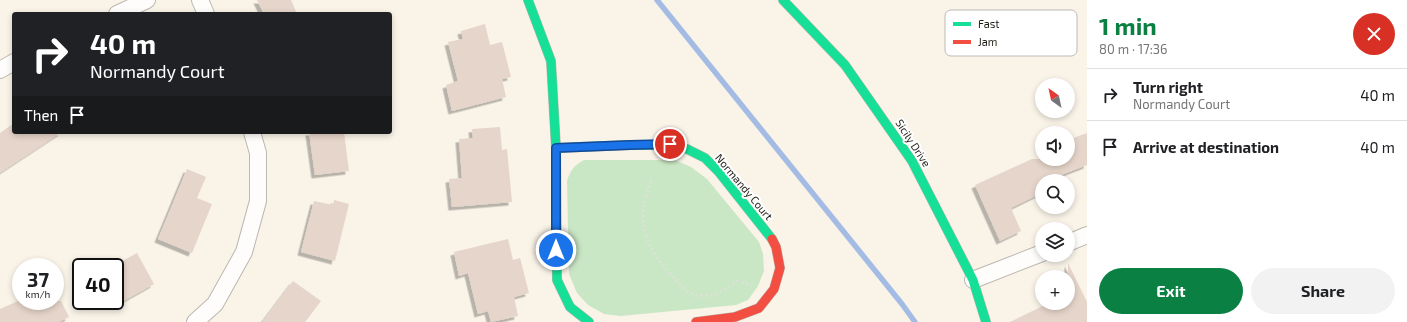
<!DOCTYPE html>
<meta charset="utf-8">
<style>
:root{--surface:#fff;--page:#f2f2f2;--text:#202124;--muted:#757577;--line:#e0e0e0;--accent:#0b8043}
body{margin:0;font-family:"Exo 2",sans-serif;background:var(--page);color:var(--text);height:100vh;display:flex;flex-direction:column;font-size:15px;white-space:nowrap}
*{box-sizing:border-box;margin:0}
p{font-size:13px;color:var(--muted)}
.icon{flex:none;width:22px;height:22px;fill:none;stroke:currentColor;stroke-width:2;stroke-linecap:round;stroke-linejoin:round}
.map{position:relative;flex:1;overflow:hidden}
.side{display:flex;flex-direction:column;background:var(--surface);width:320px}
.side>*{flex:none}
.hud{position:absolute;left:12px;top:12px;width:380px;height:122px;border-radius:4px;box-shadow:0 2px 6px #0003;background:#202124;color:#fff;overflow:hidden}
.needle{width:26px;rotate:327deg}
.buttons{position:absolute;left:1035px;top:78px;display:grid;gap:8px}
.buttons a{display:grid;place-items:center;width:40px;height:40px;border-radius:50%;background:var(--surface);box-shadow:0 2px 6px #0003;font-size:20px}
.speed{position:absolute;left:12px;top:258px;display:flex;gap:8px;font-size:20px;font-weight:700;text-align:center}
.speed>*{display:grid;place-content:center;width:52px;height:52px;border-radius:50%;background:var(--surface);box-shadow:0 2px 6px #0003;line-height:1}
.speed small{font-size:10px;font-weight:400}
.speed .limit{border:2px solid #111;border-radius:6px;background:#fff;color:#111}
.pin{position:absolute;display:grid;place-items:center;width:34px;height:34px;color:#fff;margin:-17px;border:2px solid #fff;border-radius:50%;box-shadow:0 1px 4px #0007}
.me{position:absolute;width:44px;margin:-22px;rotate:0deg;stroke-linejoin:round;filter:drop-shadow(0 0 3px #0008)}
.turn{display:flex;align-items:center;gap:14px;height:84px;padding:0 12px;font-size:18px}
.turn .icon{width:52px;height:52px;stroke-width:2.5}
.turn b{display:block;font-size:28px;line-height:34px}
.then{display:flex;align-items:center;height:38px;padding:0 12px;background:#0003;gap:8px;font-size:15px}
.round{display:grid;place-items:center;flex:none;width:42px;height:42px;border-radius:21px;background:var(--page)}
.headline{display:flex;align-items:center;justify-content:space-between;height:68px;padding:0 12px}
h1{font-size:24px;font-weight:700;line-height:30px;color:var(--accent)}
.button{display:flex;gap:8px;margin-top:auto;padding:8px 12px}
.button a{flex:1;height:46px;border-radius:24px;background:var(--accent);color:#fff;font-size:16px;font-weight:700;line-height:46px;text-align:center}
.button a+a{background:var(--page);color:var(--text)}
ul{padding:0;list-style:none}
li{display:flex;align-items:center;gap:12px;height:52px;padding:0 12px;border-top:1px solid var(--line)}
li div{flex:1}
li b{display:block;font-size:15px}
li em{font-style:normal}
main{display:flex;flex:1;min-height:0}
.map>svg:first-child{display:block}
.green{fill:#cae7c5}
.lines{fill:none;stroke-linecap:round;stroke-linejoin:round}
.stream{stroke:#a4bce3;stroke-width:5.5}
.building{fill:#e6d5ca;filter:url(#shadow)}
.street-casing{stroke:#bcb7af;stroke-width:18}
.fast-casing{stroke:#bcb7af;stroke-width:10}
.jam-casing{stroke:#bcb7af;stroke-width:10}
.path{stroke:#e1dfdc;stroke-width:2.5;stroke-dasharray:2 3;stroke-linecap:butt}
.street{stroke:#fefdfc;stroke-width:16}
.fast{stroke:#16e098;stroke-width:9}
.jam{stroke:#f24e42;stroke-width:9}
.route-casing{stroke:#114b97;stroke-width:10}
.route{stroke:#1a73e8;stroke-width:7}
.labels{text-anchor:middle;stroke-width:4;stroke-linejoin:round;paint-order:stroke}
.street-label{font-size:11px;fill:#201d16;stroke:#fff}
.key{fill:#fff;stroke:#bcbbb9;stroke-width:1}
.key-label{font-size:11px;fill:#201d16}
</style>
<main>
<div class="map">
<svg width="1087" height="322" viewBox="0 0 1087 322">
<defs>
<filter id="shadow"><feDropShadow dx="-3.5" dy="3.5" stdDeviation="0" flood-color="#0004"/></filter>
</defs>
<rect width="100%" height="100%" fill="#f9f3e8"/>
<path class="green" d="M584,160h91l16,7 16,12 52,63 4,12 1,17 -6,15 -10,14 -12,5 -115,11 -17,-2 -16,-9 -11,-12 -8,-19 -2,-93c3,-10 7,-16 17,-21z"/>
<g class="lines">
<polyline class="stream" points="657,0 902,304 915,322"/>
</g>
<g class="building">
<polygon points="257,0 291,0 297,14 264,14"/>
<polygon points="485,24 490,45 502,42 511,77 502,79 506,97 452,111 446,85 458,81 448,42 463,39 461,31"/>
<polygon points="14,123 14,132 62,132 0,173 0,133"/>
<polygon points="500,127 502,150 507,149 512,202 452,207 449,179 462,178 459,139 473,138 472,129"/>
<polygon points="309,132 344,132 349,171 315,175"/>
<polygon points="1087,133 1087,165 1046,181 1042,181 1042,193 1011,208 1021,231 1000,241 975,185 1032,159 1068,159 1068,140"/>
<polygon points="187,169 206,177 197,198 212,204 192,253 158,239"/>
<polygon points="334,200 349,204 335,261 301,252 314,201 333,205"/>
<polygon points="508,239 513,260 520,258 529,293 514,297 518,316 491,322 488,311 478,314 468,273 459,276 454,252"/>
<polygon points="137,253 154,284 115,306 115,265"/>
<polygon points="1068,263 1087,302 1087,322 1010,322 1049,303 1068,303"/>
<polygon points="293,281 321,301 305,322 262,322"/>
<polygon points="18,301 61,301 69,317 59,322 0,322 0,309"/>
</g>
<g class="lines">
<defs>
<g id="street">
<polyline points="200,0 206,14"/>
<polyline points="117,14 147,0"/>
<polyline points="0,70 14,62"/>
<polyline points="1068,243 1087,235"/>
<polyline points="973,280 1042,253"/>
<polyline points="195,322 215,304 244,252 258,201 258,153 252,132"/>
</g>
<g id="fast">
<polyline points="528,0 551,61 556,148 557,280 570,307 589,322"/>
<polyline points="783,0 845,65 912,161 973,280 986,322"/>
<polyline points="556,148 630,145 670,145 687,149 705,158 718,171 772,239"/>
</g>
<polyline id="jam" points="696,322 735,317 759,308 774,289 780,268 776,247 772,239"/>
</defs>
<use href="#street" class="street-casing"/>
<use href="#fast" class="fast-casing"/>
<use href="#jam" class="jam-casing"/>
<path class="path" d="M651,181c-17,41 -6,66 23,97 7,8 15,17 27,18 15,1 24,-7 36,-15l5,1 10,4"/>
<use href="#street" class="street"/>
<use href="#fast" class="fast"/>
<use href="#jam" class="jam"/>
</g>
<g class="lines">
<defs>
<polyline id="route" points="556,250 556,148 630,145 670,144"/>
</defs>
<use href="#route" class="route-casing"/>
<use href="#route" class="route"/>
</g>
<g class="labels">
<g class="street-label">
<text transform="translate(913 143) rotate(57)" y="4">Sicily Drive</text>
<text transform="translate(744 187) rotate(50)" y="4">Normandy Court</text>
</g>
</g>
<rect x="945" y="10" width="132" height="46" rx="6" class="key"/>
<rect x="953" y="22" width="18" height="4" fill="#16e098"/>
<rect x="953" y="40" width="18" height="4" fill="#f24e42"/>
<g class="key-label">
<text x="978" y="28">Fast</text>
<text x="978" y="46">Jam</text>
</g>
</svg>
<div class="buttons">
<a><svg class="needle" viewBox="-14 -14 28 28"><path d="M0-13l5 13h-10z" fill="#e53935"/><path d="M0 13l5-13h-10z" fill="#757577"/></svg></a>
<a><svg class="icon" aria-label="sound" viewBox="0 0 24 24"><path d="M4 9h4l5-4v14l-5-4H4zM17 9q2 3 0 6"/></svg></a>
<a><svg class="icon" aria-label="search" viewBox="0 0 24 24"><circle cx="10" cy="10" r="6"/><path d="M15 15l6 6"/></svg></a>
<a><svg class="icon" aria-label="layers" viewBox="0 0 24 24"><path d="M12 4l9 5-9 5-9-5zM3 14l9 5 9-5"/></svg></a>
<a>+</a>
</div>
<div class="speed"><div>37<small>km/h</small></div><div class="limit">40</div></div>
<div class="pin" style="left:670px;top:144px;background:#d93025"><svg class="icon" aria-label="arrive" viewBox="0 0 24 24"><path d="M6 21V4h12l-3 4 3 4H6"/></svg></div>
<svg class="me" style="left:556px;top:250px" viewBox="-20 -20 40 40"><circle r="17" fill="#1a73e8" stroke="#fff" stroke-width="3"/><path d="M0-11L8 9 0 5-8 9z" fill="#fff"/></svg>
<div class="hud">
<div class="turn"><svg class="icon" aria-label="right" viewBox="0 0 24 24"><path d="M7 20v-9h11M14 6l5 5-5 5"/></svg><div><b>40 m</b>Normandy Court</div></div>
<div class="then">Then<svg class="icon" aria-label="arrive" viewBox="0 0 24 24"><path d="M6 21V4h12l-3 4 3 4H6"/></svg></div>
</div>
</div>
<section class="side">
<div class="headline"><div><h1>1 min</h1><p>80 m · 17:36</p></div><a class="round" style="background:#d93025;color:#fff"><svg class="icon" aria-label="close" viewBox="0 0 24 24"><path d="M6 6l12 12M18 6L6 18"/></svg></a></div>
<ul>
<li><svg class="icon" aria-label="right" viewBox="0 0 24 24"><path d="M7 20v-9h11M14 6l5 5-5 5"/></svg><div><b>Turn right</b><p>Normandy Court</p></div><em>40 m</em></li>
<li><svg class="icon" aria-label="arrive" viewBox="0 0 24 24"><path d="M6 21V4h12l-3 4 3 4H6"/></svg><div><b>Arrive at destination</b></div><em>40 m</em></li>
</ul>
<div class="button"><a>Exit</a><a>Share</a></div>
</section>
</main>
